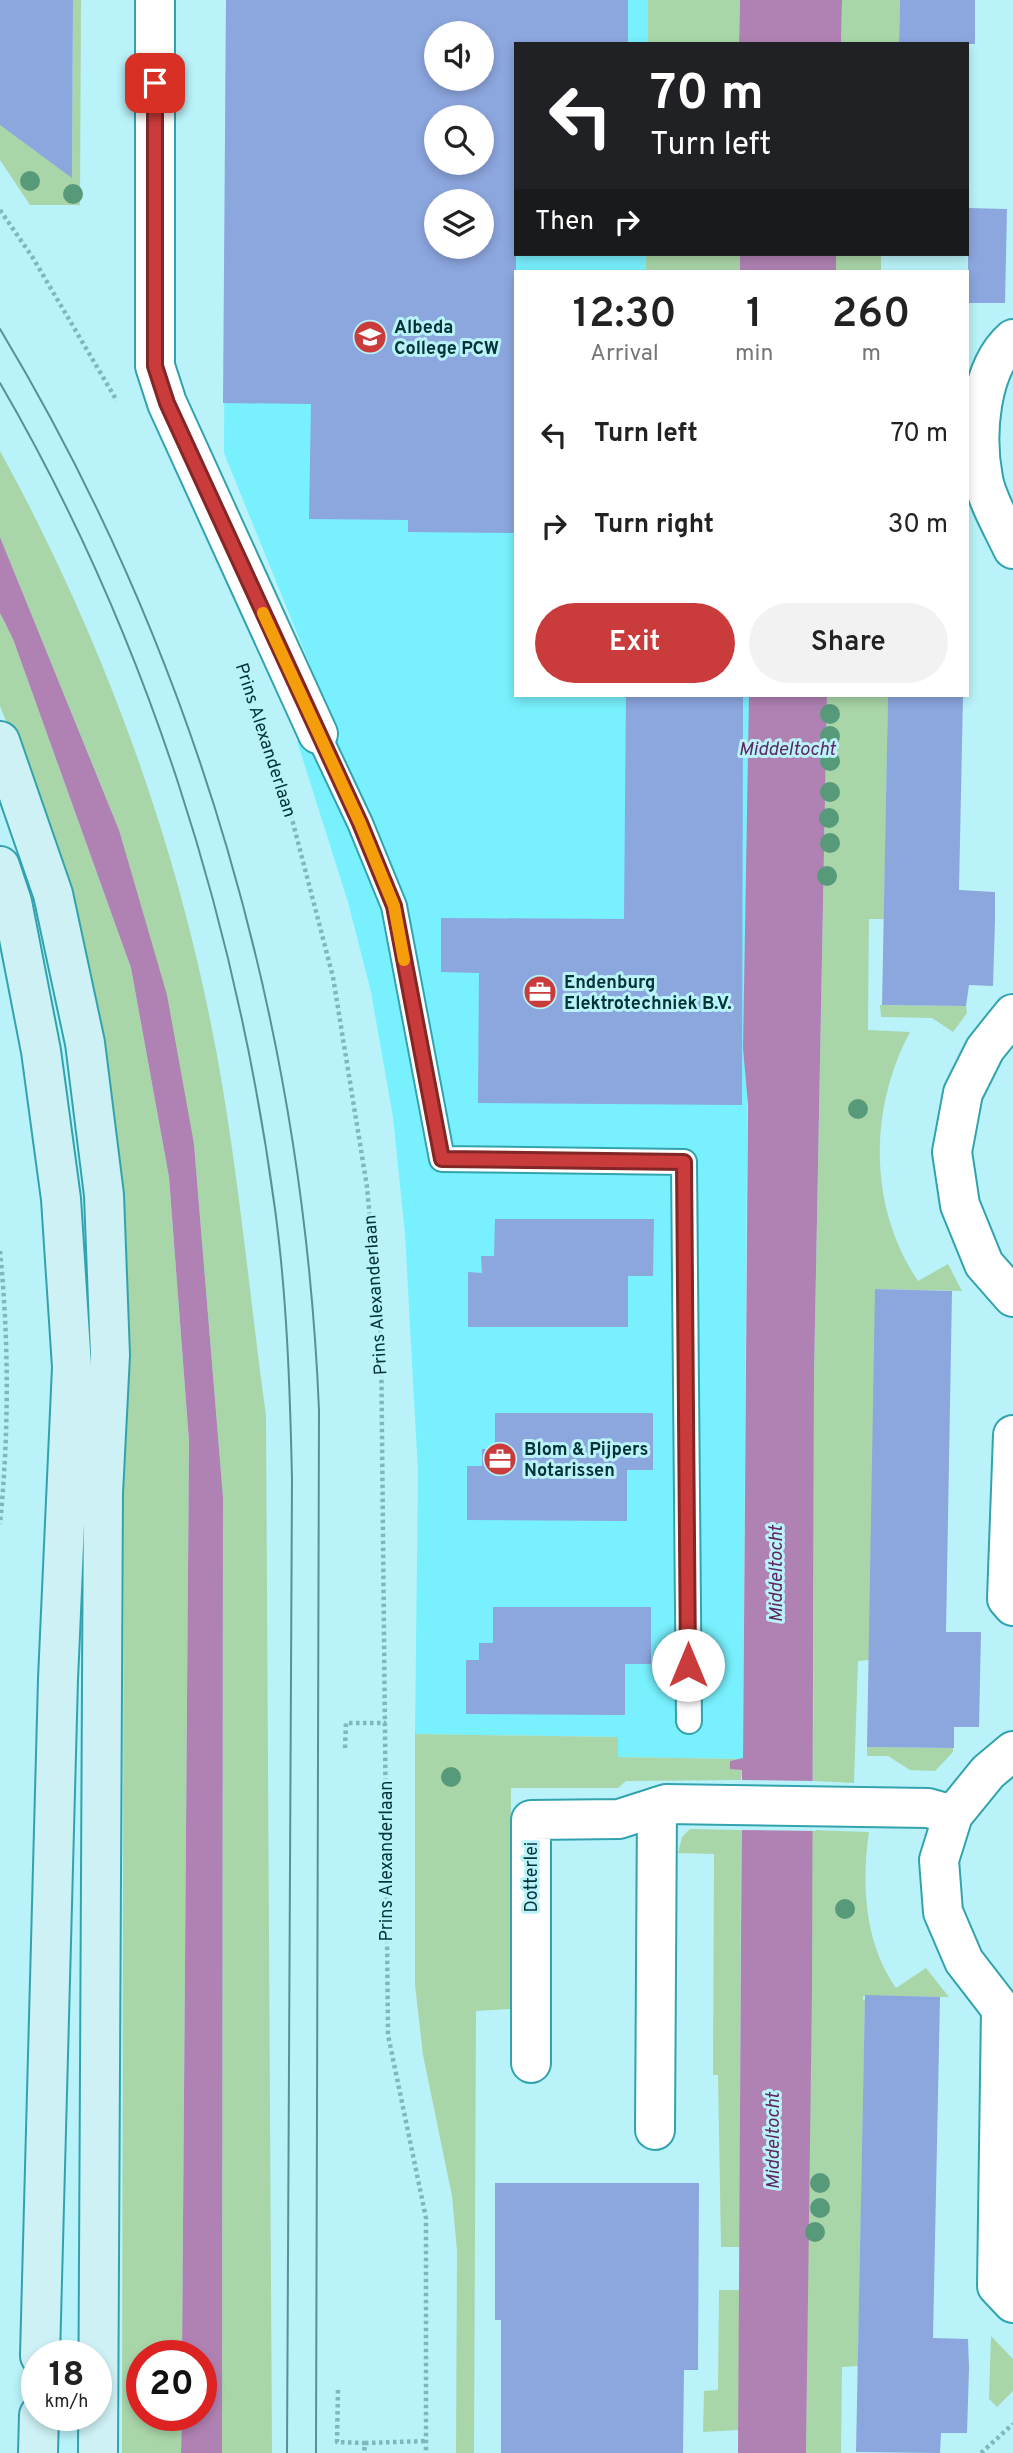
<!DOCTYPE html>
<style>
:root{--surface:#fff;--page:#f2f2f2;--text:#222;--muted:#767676;--accent:#ca3b3b}
body{margin:0;font-family:Overpass,sans-serif;background:var(--page);color:var(--text);height:100vh;display:flex;flex-direction:column;font-size:26px;white-space:nowrap}
*{box-sizing:border-box;margin:0}
p{font-size:23px;color:var(--muted)}
.icon{flex:none;width:38px;height:38px;fill:none;stroke:currentColor;stroke-width:2;stroke-linecap:round;stroke-linejoin:round}
.map{position:relative;flex:1;overflow:hidden}
.side{position:absolute;left:514px;top:270px;width:455px;height:427px;display:flex;flex-direction:column;background:var(--surface);border-radius:0px;box-shadow:0 4px 10px #0003}
.side>*{flex:none}
.top-card{position:absolute;left:514px;top:42px;width:455px;height:214px;border-radius:0px;box-shadow:0 4px 10px #0003;background:#202124;color:#fff;overflow:hidden}
.buttons{position:absolute;left:424px;top:21px;display:grid;gap:14px}
.buttons a{display:grid;place-items:center;width:70px;height:70px;border-radius:50%;background:var(--surface);box-shadow:0 4px 10px #0003;font-size:35px}
.speed{position:absolute;left:21px;top:2340px;display:flex;gap:14px;font-size:35px;font-weight:700;text-align:center}
.speed>*{display:grid;place-content:center;width:91px;height:91px;border-radius:50%;background:var(--surface);box-shadow:0 4px 10px #0003;line-height:1}
.speed small{font-size:18px;font-weight:400}
.speed .limit{border:10px solid #d22;background:#fff;color:#111}
.pin{position:absolute;display:grid;place-items:center;width:60px;height:60px;color:#fff;margin:-30px;border-radius:14px;box-shadow:0 4px 10px #0006}
.me{position:absolute;width:77px;margin:-38px;rotate:0deg;stroke-linejoin:round;filter:drop-shadow(0 0 5px #0008)}
.turn{display:flex;align-items:center;gap:24px;height:147px;padding:0 21px;font-size:32px}
.turn .icon{width:91px;height:91px;stroke-width:2.5}
.turn b{display:block;font-size:49px;line-height:60px}
.then{display:flex;align-items:center;height:66px;padding:0 21px;background:#0003;gap:14px;font-size:26px}
.eta{display:flex;justify-content:space-evenly;align-items:center;height:119px;text-align:center}
.eta b{font-size:42px;font-weight:600;line-height:49px}
.primary-button{display:flex;gap:14px;margin-top:auto;padding:14px 21px}
.primary-button a{flex:1;height:80px;border-radius:42px;background:var(--accent);color:#fff;font-size:28px;font-weight:600;line-height:80px;text-align:center}
.primary-button a+a{background:var(--page);color:var(--text)}
ul{padding:0;list-style:none}
li{display:flex;align-items:center;gap:21px;height:91px;padding:0 21px}
li div{flex:1}
li b{display:block;font-size:26px}
li em{font-style:normal}
.map>svg:first-child{display:block}
.built{fill:#78f0fd;fill-rule:evenodd}
.green{fill:#a9d6a9}
.water{fill:#b082b3}
.pier{fill:#b9f3f9}
.building{fill:#8ca6de;fill-rule:evenodd}
.lines{fill:none;stroke-linecap:round;stroke-linejoin:round}
.service-casing{stroke:#32a3ae;stroke-width:28}
.minor-casing{stroke:#32a3ae;stroke-width:42}
.secondary-casing{stroke:#32a3ae;stroke-width:42}
.path{stroke:#7fb7bc;stroke-width:4.5;stroke-dasharray:3.5 3.5;stroke-linecap:butt}
.service{stroke:#fff;stroke-width:24}
.minor{stroke:#fff;stroke-width:38}
.secondary{stroke:#cdf1f5;stroke-width:38}
.tram{stroke:#5a9095;stroke-width:2}
.tree{fill:#569a7a}
.route-casing{stroke:#832626;stroke-width:18}
.route{stroke:#ca3b3b;stroke-width:12}
.slow{stroke:#f59e0b;stroke-width:12}
.labels{text-anchor:middle;stroke-width:6;stroke-linejoin:round;paint-order:stroke}
.poi-label{font-size:18px;font-weight:bold;fill:#013337;stroke:#b9f3f9;text-anchor:start}
.street-label{font-size:18px;fill:#013337;stroke:#b9f3f9}
.water-label{font-size:19px;font-style:italic;fill:#5f2763;stroke:#b9f3f9}
</style>
<div class="map">
<svg width="1013" height="2453" viewBox="0 0 1013 2453">
<rect width="100%" height="100%" fill="#b9f3f9"/>
<path class="built" d="M226,0h422v44h-132v210h130v17h-130v424h234l-7,1064 -125,-2v-20l-203,-3 3,-263 -13,-237 -12,-117 -22,-125 -23,-90 -51,-161 43,-2 -116,-286zM436,33h45v46h-45zM436,117h45v46h-45zM436,201h45v46h-45z"/>
<g class="green">
<polygon points="73,0 81,0 80,205 30,205 0,160 0,125 72,177"/>
<polygon points="648,0 740,0 739,44 648,44"/>
<polygon points="842,0 900,0 899,44 841,44"/>
<rect x="646" y="254" width="94" height="17"/>
<rect x="836" y="254" width="45" height="17"/>
<path d="M0,451c97,176 172,376 211,573 26,129 37,261 55,392l6,1037h-50l1,-956 -29,-353 -75,-314 -119,-293z"/>
<polygon points="0,613 13,639 131,968 169,1177 189,1441 182,2355 142,2356 142,2415 182,2415 181,2453 122,2453 124,1314 10,731 0,706"/>
<path d="M827,695h61l-4,224h-15l-1,111 42,2c-41,77 -42,175 8,249l30,-17 14,27 -86,-2 -6,371 -12,1 -4,122 -41,-2 1,-405z"/>
<polygon points="880,1005 966,1006 967,1013 953,1032 932,1018 881,1017"/>
<polygon points="415,1734 618,1737 618,1757 743,1759 730,1761 742,1770 741,1780 626,1781 618,1788 511,1788 510,2009 476,2011 474,2453 456,2453 457,2251 452,2196 423,2055 415,1985"/>
<polygon points="867,1747 953,1748 953,1752 935,1771 910,1770 888,1756 867,1756"/>
<polygon points="690,1829 741,1830 740,2247 721,2247 718,2075 713,2075 714,1854 678,1853 682,1837"/>
<path d="M812,1830l57,2c-8,53 -4,112 27,156l30,-20 23,29 -86,-1v4h2l-7,366 -16,1 -1,86h-35z"/>
<polygon points="719,2290 739,2290 739,2430 703,2432 704,2391 718,2390"/>
<polygon points="991,2336 1013,2359 1013,2391 997,2407 989,2399"/>
</g>
<g class="water">
<polygon points="740,0 842,0 841,44 739,44"/>
<rect x="740" y="254" width="96" height="17"/>
<polygon points="0,537 119,830 167,995 194,1144 223,1497 222,2453 181,2453 182,2415 201,2415 201,2356 182,2355 189,1441 169,1177 131,968 13,639 0,613"/>
<polygon points="749,695 827,695 814,1376 812,1990 806,2453 738,2453 742,1770 730,1769 730,1761 743,1758 748,1105 743,1048"/>
</g>
<polygon class="pier" points="738,1780 816,1781 816,1831 738,1830"/>
<g class="building">
<polygon points="0,0 73,0 72,178 0,125"/>
<path d="M226,0h402v44h-112v489l-108,-1v-12l-99,-1 2,-115 -88,-1zM436,33h45v46h-45zM436,117h45v46h-45zM436,201h45v46h-45z"/>
<polygon points="900,0 975,0 975,44 899,44"/>
<polygon points="968,208 1007,209 1005,303 968,303"/>
<polygon points="626,695 743,695 742,1105 478,1103 479,973 441,972 441,918 624,919"/>
<polygon points="888,695 963,695 959,890 995,892 995,920 993,986 969,985 966,1006 882,1005"/>
<polygon points="495,1219 654,1219 653,1276 628,1276 628,1327 468,1327 468,1272 482,1273 481,1256 494,1256"/>
<polygon points="875,1289 952,1291 946,1632 981,1632 979,1727 954,1727 954,1748 867,1747"/>
<polygon points="495,1413 653,1413 653,1470 627,1470 627,1521 467,1520 467,1466 482,1466 482,1449 495,1449"/>
<polygon points="493,1607 651,1607 651,1664 625,1664 625,1715 466,1714 466,1660 479,1660 479,1643 493,1643"/>
<polygon points="865,1995 940,1997 933,2338 968,2339 969,2368 967,2433 941,2433 940,2453 856,2452"/>
<polygon points="495,2183 699,2183 698,2370 684,2370 683,2453 501,2453 501,2320 495,2320"/>
</g>
<g class="lines">
<defs>
<polyline id="service" points="318,734 360,823 394,906 442,1159 684,1162 689,1721"/>
<g id="minor">
<polyline points="155,0 155,366 167,403 318,734"/>
<path d="M1013,339c-34,30 -38,97 -30,139 3,20 21,52 30,71"/>
<polyline points="1013,1014 985,1049 963,1093 952,1152 960,1205 984,1264 1013,1297"/>
<polyline points="1013,1435 1007,1599 1013,1606"/>
<polyline points="1013,1751 988,1772 953,1815 939,1860 943,1912 964,1961 1001,2009 997,2286 1013,2303"/>
<polyline points="531,2063 531,1820 619,1819 666,1804 928,1808 953,1815"/>
<polyline points="655,2130 657,1807"/>
</g>
<g id="secondary">
<polyline points="0,741 53,894 85,1043 104,1195 110,1355 103,1493 98,2453"/>
<polyline points="0,866 12,902 41,1051 61,1199 72,1367 58,1679 40,2356"/>
<polyline points="38,2453 39,2415"/>
</g>
</defs>
<use href="#service" class="service-casing"/>
<use href="#minor" class="minor-casing"/>
<use href="#secondary" class="secondary-casing"/>
<g class="path">
<polyline points="0,210 33,258 117,401"/>
<polyline points="257,715 293,823 333,977 367,1187 381,1335 388,2035 426,2218 426,2453"/>
<path d="M0,1251c9,90 9,183 0,273"/>
<polyline points="345,1748 346,1723 386,1723"/>
<polyline points="338,2390 337,2442 365,2443 364,2453"/>
<polyline points="365,2443 426,2441"/>
<polyline points="981,2453 1013,2424"/>
</g>
<use href="#service" class="service"/>
<use href="#minor" class="minor"/>
<use href="#secondary" class="secondary"/>
<g class="tram">
<path d="M0,329c197,328 303,699 319,1081l-3,1043"/>
<path d="M0,383c147,253 236,537 275,826 12,89 15,180 17,270l-5,974"/>
</g>
</g>
<g class="tree">
<circle cx="30" cy="181" r="10"/>
<circle cx="73" cy="194" r="10"/>
<circle cx="830" cy="714" r="10"/>
<circle cx="830" cy="736" r="10"/>
<circle cx="830" cy="761" r="10"/>
<circle cx="830" cy="792" r="10"/>
<circle cx="829" cy="818" r="10"/>
<circle cx="830" cy="843" r="10"/>
<circle cx="827" cy="876" r="10"/>
<circle cx="858" cy="1109" r="10"/>
<circle cx="451" cy="1777" r="10"/>
<circle cx="845" cy="1909" r="10"/>
<circle cx="820" cy="2183" r="10"/>
<circle cx="820" cy="2208" r="10"/>
<circle cx="815" cy="2232" r="10"/>
</g>
<g class="lines">
<defs>
<polyline id="route" points="155,83 155,366 167,403 360,823 394,906 442,1159 684,1162 688,1665"/>
</defs>
<use href="#route" class="route-casing"/>
<use href="#route" class="route"/>
<polyline class="slow" points="263,613 360,823 394,906 404,960"/>
</g>
<defs>
<symbol id="school-disc" viewBox="-11 -11 22 22"><circle r="9.5" fill="#ca3b3b" stroke="#b9f3f9"/><path d="M0-5L7-2L0 1L-7-2ZM-4 1L0 2.5L4 1V4Q0 6-4 4Z" fill="#fff"/></symbol>
<symbol id="office-disc" viewBox="-11 -11 22 22"><circle r="9.5" fill="#ca3b3b" stroke="#b9f3f9"/><path d="M-6-3h4V-5.5h4V-3h4V5H-6ZM-1-4.5V-3h2v-1.5ZM-6 0V1H6V0Z" fill="#fff"/></symbol>
</defs>
<g fill-rule="evenodd">
<use href="#school-disc" x="351" y="318" width="38" height="38"/>
<use href="#office-disc" x="521" y="973" width="38" height="38"/>
<use href="#office-disc" x="481" y="1440" width="38" height="38"/>
</g>
<g class="labels">
<g class="poi-label">
<text x="394" y="333">Albeda<tspan x="394" dy="21">College PCW</tspan></text>
<text x="564" y="988">Endenburg<tspan x="564" dy="21">Elektrotechniek B.V.</tspan></text>
<text x="524" y="1455">Blom &amp; Pijpers<tspan x="524" dy="21">Notarissen</tspan></text>
</g>
<g class="street-label">
<text transform="translate(266 740) rotate(72)" y="6">Prins Alexanderlaan</text>
<text transform="translate(375 1295) rotate(-94)" y="6">Prins Alexanderlaan</text>
<text transform="translate(386 1861) rotate(-90)" y="6">Prins Alexanderlaan</text>
<text transform="translate(531 1877) rotate(-90)" y="6">Dotterlei</text>
</g>
<g class="water-label">
<text x="787" y="755">Middeltocht</text>
<text transform="translate(775 1574) rotate(-90)" y="7">Middeltocht</text>
<text transform="translate(772 2141) rotate(-90)" y="7">Middeltocht</text>
</g>
</g>
</svg>
<div class="buttons">
<a><svg class="icon" aria-label="sound" viewBox="0 0 24 24"><path d="M4 9h4l5-4v14l-5-4H4zM17 9q2 3 0 6"/></svg></a>
<a><svg class="icon" aria-label="search" viewBox="0 0 24 24"><circle cx="10" cy="10" r="6"/><path d="M15 15l6 6"/></svg></a>
<a><svg class="icon" aria-label="layers" viewBox="0 0 24 24"><path d="M12 4l9 5-9 5-9-5zM3 14l9 5 9-5"/></svg></a>
</div>
<div class="speed"><div>18<small>km/h</small></div><div class="limit">20</div></div>
<div class="pin" style="left:155px;top:83px;background:#d93025"><svg class="icon" aria-label="arrive" viewBox="0 0 24 24"><path d="M6 21V4h12l-3 4 3 4H6"/></svg></div>
<svg class="me" style="left:688px;top:1665px" viewBox="-20 -20 40 40"><circle r="19" fill="#fff"/><path d="M0-13L10 11 0 6-10 11z" fill="#ca3b3b"/></svg>
<div class="top-card">
<div class="turn"><svg class="icon" aria-label="left" viewBox="0 0 24 24"><path d="M17 20v-9H6M10 6l-5 5 5 5"/></svg><div><b>70 m</b>Turn left</div></div>
<div class="then">Then<svg class="icon" aria-label="right" viewBox="0 0 24 24"><path d="M7 20v-9h11M14 6l5 5-5 5"/></svg></div>
</div>
<section class="side">
<div class="eta">
<div><b>12:30</b><p>Arrival</p></div>
<div><b>1</b><p>min</p></div>
<div><b>260</b><p>m</p></div>
</div>
<ul>
<li><svg class="icon" aria-label="left" viewBox="0 0 24 24"><path d="M17 20v-9H6M10 6l-5 5 5 5"/></svg><div><b>Turn left</b></div><em>70 m</em></li>
<li><svg class="icon" aria-label="right" viewBox="0 0 24 24"><path d="M7 20v-9h11M14 6l5 5-5 5"/></svg><div><b>Turn right</b></div><em>30 m</em></li>
</ul>
<div class="primary-button"><a>Exit</a><a>Share</a></div>
</section>
</div>
